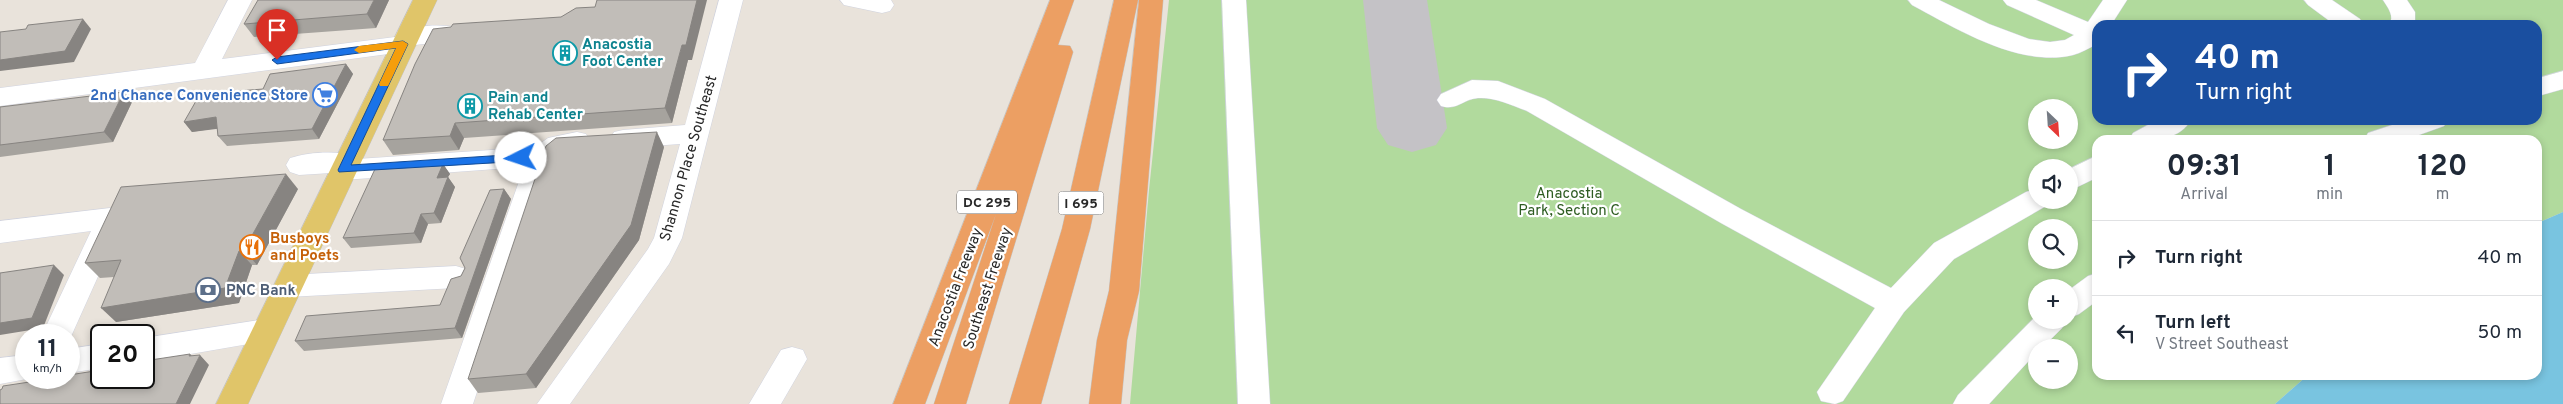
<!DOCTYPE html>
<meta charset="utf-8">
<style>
:root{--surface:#fff;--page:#f6f6f7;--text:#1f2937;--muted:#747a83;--line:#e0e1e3}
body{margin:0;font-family:Overpass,sans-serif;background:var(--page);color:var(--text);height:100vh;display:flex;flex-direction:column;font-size:19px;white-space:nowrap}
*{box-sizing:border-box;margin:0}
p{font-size:16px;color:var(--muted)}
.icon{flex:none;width:28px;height:28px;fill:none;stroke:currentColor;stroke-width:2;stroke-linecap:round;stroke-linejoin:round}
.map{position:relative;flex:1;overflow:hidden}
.side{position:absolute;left:2092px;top:135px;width:450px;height:245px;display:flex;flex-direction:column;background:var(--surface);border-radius:15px;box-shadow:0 2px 8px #0003}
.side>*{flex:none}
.hud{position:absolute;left:2092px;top:20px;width:450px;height:105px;border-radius:15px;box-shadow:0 2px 8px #0003;background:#1a4fa0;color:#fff;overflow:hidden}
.needle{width:32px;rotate:155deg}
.buttons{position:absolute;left:2028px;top:99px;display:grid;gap:10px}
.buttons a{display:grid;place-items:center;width:50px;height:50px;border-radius:50%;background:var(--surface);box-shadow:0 2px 8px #0003;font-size:25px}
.speed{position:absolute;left:15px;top:324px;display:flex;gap:10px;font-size:25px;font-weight:700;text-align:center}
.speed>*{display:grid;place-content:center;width:65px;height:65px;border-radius:50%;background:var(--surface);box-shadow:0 2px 8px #0003;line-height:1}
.speed small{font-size:12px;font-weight:400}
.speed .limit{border:2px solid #111;border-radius:8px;background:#fff;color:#111}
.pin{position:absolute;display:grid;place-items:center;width:42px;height:42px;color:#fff;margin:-51px -21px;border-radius:50% 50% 50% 0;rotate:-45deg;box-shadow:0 0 5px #0007}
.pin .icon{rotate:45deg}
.me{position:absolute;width:55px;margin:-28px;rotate:266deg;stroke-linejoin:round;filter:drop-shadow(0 0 4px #0008)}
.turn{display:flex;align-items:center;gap:18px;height:105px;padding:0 20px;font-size:22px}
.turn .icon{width:65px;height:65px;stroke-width:2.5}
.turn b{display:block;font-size:35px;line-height:42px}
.eta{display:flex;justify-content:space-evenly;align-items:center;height:85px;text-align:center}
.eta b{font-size:30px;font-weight:700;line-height:35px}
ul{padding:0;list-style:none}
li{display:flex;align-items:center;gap:15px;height:75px;padding:0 20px;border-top:1px solid var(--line)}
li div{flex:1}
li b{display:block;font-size:19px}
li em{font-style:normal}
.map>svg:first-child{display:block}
.green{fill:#b1da9d;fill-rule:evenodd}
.water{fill:#79c4e0}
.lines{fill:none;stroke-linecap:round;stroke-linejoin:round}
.taxiway{fill:#c4c2c6;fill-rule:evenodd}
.minor-casing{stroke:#d0d3df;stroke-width:1}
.major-casing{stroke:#c3c3c3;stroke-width:1}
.highway-casing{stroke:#c3c3c3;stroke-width:1}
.minor{fill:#fff;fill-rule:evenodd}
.major{fill:#e0c569;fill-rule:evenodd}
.highway{fill:#ec9f63;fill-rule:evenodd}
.wall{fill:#a6a39e}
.shaded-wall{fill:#878481}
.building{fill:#c1bdb8;stroke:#878481}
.route{fill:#1a73e8;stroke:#114b97}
.slow{fill:#f59e0b}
.labels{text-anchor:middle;stroke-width:4.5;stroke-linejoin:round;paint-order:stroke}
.shield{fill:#fff;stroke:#686868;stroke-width:1}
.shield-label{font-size:14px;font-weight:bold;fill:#282828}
.culture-label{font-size:15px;font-weight:bold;fill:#0d838f;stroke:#fff;text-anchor:start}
.shop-label{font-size:15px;font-weight:bold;fill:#366cbe;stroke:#fff;text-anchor:end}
.street-label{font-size:15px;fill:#282828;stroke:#fff}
.park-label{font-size:15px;fill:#2d5c21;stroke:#fff}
.food-label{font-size:15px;font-weight:bold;fill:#c56008;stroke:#fff;text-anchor:start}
.service-label{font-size:15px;font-weight:bold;fill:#4e5e75;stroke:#fff;text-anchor:start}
</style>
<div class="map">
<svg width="2563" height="404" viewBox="0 0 2563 404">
<rect width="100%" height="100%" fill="#e9e3db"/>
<path class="green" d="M1169,0h1394v212l-25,11v-83h-440v235h210l-33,29h-1145l19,-214zM2098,25h440v95h-440zM2036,108h33v32h-33zM2036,168h33v32h-33zM2036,228h33v32h-33zM2036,288h33v32h-33zM2036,348h33v32h-33z"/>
<polygon class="water" points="2563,212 2563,404 2275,404 2308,375 2538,375 2538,223"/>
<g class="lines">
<polygon class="taxiway" points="1363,0 1427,0 1447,128 1436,145 1412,152 1388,145 1377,128"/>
<defs>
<g id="minor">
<path d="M228,0h24l-30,59 173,-22 3,-6c18,-5 43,-8 61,-3l3,6 -3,6 -44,5 -3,5 -9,2 -403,54v-18l195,-25z"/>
<polygon points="719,0 743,0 682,238 669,264 570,404 537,404 648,249 654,238 680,144 623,148 614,146 610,139 614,132 623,130 685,125"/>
<polygon points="840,0 891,0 894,5 890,11 882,13 844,5"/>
<polygon points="1222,0 1246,0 1270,404 1238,404"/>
<path d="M1908,0h31l50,24 40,15 21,3 15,-2 9,-5 -67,-30 -4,-5h33l52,22 15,-22h24l-16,25h-13l-1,19c-8,4 -16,9 -24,11 -53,13 -116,-26 -161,-50z"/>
<polygon points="2304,0 2332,0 2360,19 2363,25 2335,25 2308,5"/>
<path d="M2383,0h24l8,12v13h-26c6,-9 -1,-17 -6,-25z"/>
<polygon points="2563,71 2563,89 2538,96 2538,78"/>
<path d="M1472,80l26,1 47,18 196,110 150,79 43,-45 92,-51 10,-3v11h13l-3,6 -92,53 -50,53 -61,89 -8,3 -14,-3 -4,-9 58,-84 -154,-85 -194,-112c-16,-6 -32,-14 -49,-13 -15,1 -21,13 -37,8l-4,-6 4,-6z"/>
<path d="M2157,120h34c-13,22 -40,20 -62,20l4,-7z"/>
<polygon points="2407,120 2448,120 2444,126 2405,140 2364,140 2368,133"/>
<path d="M577,132l9,2 4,7 -4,7 -20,4 -13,9 -80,243h-32l83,-237 -181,13 -10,-3 -2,-4 -32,2 -9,-3 -4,-7 4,-7c18,-6 47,-8 65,-2l2,3 164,-11 9,3 18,-13z"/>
<polygon points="2098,155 2098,177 2069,191 2069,169"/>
<polygon points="110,208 120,211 124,218 120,225 115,227 118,232 69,341 69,335 42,335 91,231 0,243 0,221"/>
<polygon points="456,266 466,269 470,277 466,285 456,288 288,297 278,294 274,286 278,278 288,275"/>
<polygon points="2098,273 2098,300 2079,314 2069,318 2069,290 2088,276"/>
<polygon points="2036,316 2036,320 2067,320 2062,328 2042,348 2036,348 2036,353 1989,404 1953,404 1958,395"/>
<polygon points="266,319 277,323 281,331 277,339 144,362 144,338"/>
<polygon points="101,344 101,368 69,373 69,349"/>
<polygon points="792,347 803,350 807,359 781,404 749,404 781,350"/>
<polygon points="26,355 26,378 32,378 0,384 0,358"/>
</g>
<polygon id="major" points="413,0 437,0 248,404 216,404"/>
<g id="highway">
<polygon points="1050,0 1074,0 1058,45 1070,46 1073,52 966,404 934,404 996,214 925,404 893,404"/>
<polygon points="1114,0 1138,0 1090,229 1041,404 1009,404 1062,229"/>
<polygon points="1139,0 1163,0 1139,291 1127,340 1121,404 1089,404 1097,340 1109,291"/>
</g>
</defs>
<use href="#minor" class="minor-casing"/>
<use href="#major" class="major-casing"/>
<use href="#highway" class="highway-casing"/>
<use href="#minor" class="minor"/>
<use href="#major" class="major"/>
<use href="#highway" class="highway"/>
</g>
<g class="wall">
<polygon points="389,0 376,28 254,37 244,24"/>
<polygon points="595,7 692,60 688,60 672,123 464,138 459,150 393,155 383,140 561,17"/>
<polygon points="346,64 353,74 319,139 227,146 218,136 217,128 192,132 184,122 263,89"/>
<polygon points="132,102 113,142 0,157 0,107"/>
<polygon points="664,147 639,240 536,388 478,393 468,379"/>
<polygon points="443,164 450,174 448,177 455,187 441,223 428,224 421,243 351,248 343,238"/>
<polygon points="298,189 257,265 252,265 239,303 116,322 114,277 100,278 85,263"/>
<polygon points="504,189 511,199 462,338 304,351 295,341 440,305 461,276"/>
</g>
<g class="shaded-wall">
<polygon points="374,0 389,0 376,28 367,14"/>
<polygon points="697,0 707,0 692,60 688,60 672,123 665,108 682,45"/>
<polygon points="83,19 91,29 74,62 0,71 0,60"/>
<polygon points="346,64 353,74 319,139 312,129"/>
<polygon points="124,92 132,102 113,142 104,132"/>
<polygon points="216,117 224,128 192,132 184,122"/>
<polygon points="455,123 464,138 459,150 450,136"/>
<polygon points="657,132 664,147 639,240 536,388 526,374"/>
<polygon points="443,164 450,174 448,177 455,187 441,223 434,213 437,178"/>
<polygon points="286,174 298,189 257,265 244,250"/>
<polygon points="504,189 511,199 462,338 455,328"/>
<polygon points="421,214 428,224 421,243 414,233"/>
<polygon points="239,251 252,265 239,303 116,322 101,308"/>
<polygon points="54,265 64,275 43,328 0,335 0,323"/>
<polygon points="190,354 197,361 200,355 209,365 190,404 176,404"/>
</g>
<g class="building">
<polygon points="258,0 374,0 367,14 244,24"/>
<polygon points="597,0 697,0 686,45 682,45 665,108 455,123 450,136 383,140 415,64 433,29 451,27 453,24 561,17 576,8 595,7"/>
<polygon points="83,19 65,51 0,60 0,32 26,29 28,25"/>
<polygon points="346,64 312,129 218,136 216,117 184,122 200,94 263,89 270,74"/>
<polygon points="124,92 104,132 0,145 0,107"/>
<polygon points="657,132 631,225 526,374 468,379 546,146 556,138"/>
<polygon points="443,164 437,178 448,177 434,213 421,214 414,233 343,238 375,169"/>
<polygon points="286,174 244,250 239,251 225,288 101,308 121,260 85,263 121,187"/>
<polygon points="504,189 455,328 295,341 306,316 440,305 451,279 461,276 465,268 460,258 490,190"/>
<polygon points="54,265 32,318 0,323 0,273"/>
<polygon points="190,354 189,356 200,355 176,404 0,404 0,390 2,389 3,386 56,378 69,378 69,375 101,370 101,378 144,378 144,361"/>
</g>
<polygon class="route" points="403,41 408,44 351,165 521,154 525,155 525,161 339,172 338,170 396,48 277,64 272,60 277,57"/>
<polygon class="slow" points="403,41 408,44 389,84 388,86 380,86 379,84 396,48 359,53 354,50 359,46"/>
<defs>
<symbol id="building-ring" viewBox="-11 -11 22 22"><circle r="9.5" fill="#fff" stroke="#0f9aa8" stroke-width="1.5"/><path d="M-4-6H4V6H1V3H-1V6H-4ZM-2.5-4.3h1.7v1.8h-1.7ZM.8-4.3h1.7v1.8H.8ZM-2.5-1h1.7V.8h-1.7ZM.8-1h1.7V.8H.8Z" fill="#0f9aa8"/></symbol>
<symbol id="supermarket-ring" viewBox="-11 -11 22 22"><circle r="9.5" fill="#fff" stroke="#3f7fe0" stroke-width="1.5"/><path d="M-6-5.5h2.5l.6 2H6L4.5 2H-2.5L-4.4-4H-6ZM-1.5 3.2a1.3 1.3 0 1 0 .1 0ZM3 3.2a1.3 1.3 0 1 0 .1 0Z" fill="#3f7fe0"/></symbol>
<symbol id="restaurant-ring" viewBox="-11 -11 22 22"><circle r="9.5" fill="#fff" stroke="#e8710a" stroke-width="1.5"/><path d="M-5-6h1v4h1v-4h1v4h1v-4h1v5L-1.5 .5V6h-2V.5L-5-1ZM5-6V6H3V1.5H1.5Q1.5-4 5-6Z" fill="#e8710a"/></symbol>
<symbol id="bank-ring" viewBox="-11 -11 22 22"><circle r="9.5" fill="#fff" stroke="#5c6f8a" stroke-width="1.5"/><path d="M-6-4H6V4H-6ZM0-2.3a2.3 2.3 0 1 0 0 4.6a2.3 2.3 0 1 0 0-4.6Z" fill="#5c6f8a"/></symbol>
</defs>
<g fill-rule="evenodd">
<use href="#building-ring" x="551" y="39" width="28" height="28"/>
<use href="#supermarket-ring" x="311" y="81" width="28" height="28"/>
<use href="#building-ring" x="456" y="92" width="28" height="28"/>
<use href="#restaurant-ring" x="238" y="233" width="28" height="28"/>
<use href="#bank-ring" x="194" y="276" width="28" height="28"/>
</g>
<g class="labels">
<g class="shield">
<rect x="957" y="190.5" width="60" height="23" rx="4"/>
<rect x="1058.5" y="191.5" width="45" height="23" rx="4"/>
</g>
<g class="shield-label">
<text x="987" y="207">DC 295</text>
<text x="1081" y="208">I 695</text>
</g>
<g class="culture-label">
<text x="582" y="49">Anacostia<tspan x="582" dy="17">Foot Center</tspan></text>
<text x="488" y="102">Pain and<tspan x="488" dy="17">Rehab Center</tspan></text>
</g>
<g class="shop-label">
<text x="308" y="100">2nd Chance Convenience Store</text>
</g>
<g class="street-label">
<text transform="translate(688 158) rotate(-74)" y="5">Shannon Place Southeast</text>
<text transform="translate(955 287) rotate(-69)" y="5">Anacostia Freeway</text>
<text transform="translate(987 288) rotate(-72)" y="5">Southeast Freeway</text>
</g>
<g class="park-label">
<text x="1569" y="198">Anacostia<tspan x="1569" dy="17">Park, Section C</tspan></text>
</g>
<g class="food-label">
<text x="270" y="243">Busboys<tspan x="270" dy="17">and Poets</tspan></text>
</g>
<g class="service-label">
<text x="226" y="295">PNC Bank</text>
</g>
</g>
</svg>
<div class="buttons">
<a><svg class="needle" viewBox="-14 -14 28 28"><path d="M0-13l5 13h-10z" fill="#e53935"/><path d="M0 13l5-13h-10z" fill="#747a83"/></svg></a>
<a><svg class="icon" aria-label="sound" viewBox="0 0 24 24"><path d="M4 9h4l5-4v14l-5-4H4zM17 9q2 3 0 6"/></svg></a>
<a><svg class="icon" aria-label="search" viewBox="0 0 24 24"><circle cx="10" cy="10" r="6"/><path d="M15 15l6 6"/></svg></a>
<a>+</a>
<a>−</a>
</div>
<div class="speed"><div>11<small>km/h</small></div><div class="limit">20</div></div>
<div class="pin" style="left:277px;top:60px;background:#d93025"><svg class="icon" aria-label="arrive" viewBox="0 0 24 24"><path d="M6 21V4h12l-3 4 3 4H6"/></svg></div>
<svg class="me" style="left:521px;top:158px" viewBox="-20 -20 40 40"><circle r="19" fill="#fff"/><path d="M0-13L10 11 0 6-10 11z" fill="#1a73e8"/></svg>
<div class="hud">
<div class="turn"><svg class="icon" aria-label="right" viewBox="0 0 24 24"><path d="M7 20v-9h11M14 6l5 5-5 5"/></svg><div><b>40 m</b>Turn right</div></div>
</div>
<section class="side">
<div class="eta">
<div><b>09:31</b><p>Arrival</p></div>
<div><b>1</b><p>min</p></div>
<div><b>120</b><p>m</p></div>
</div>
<ul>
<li><svg class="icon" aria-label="right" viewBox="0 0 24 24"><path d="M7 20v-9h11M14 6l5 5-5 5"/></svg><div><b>Turn right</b></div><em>40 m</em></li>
<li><svg class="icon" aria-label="left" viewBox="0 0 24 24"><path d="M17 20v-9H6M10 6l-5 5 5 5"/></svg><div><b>Turn left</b><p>V Street Southeast</p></div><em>50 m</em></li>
</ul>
</section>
</div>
